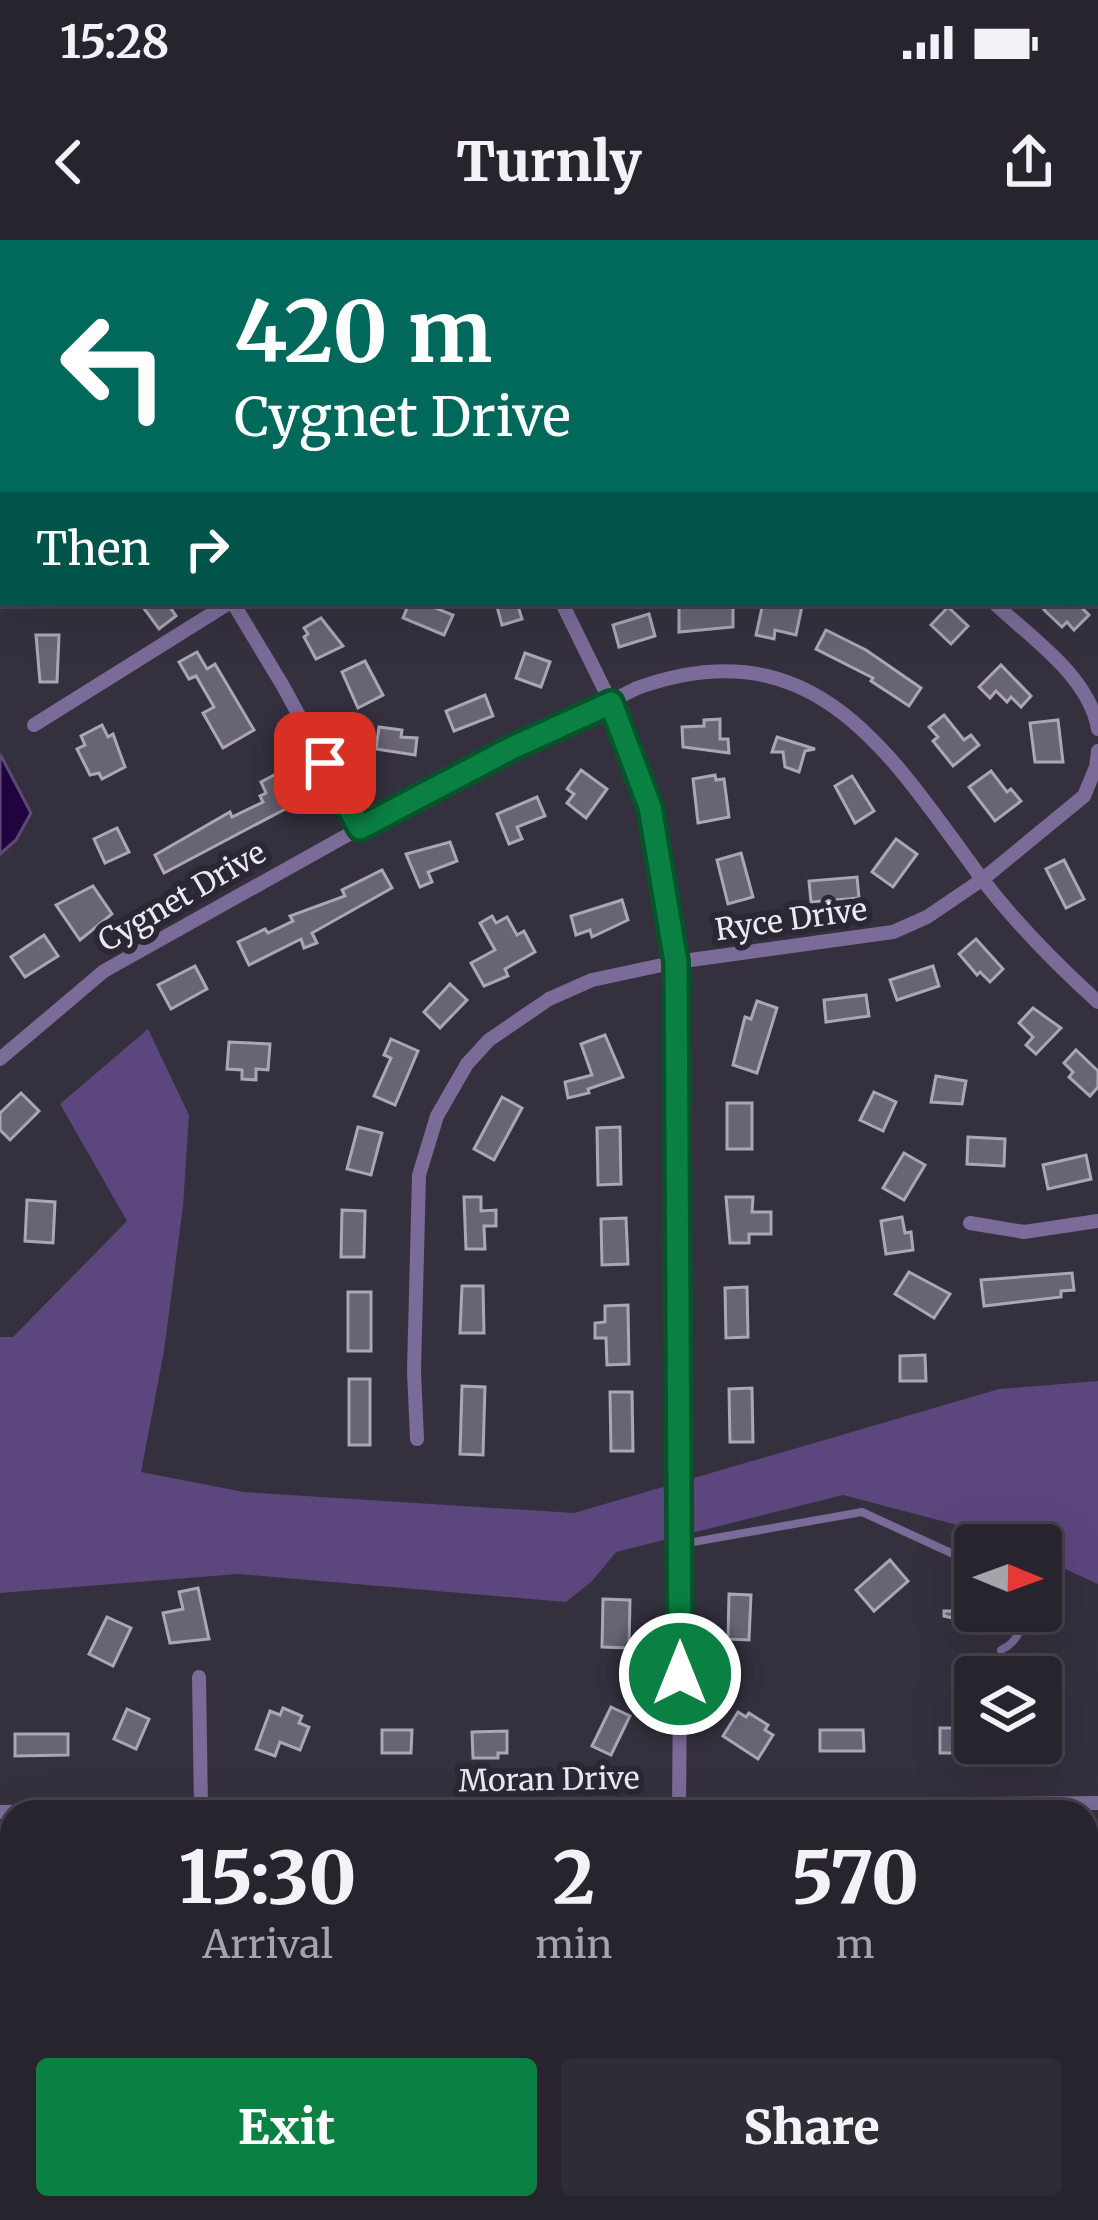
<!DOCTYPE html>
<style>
:root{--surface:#28242e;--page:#302c36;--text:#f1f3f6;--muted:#a5a4aa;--line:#44414a;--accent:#0b8043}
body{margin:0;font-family:Merriweather,serif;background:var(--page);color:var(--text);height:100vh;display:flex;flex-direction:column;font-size:45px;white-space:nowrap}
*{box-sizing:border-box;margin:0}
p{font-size:39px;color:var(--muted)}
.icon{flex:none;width:66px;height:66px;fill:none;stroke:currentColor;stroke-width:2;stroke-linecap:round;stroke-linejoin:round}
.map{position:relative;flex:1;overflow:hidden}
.drawer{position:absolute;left:0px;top:1560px;width:1098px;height:420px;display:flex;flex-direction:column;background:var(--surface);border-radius:36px 36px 0 0;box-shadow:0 12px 48px #0002,0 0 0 3px var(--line)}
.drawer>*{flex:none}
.top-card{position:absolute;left:0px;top:0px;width:1098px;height:366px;box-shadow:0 12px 48px #0002,0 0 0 3px var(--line);background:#00695c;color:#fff;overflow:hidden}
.needle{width:78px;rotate:91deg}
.buttons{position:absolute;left:954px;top:1284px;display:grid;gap:24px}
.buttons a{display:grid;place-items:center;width:108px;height:108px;border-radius:12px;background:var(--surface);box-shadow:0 12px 48px #0002,0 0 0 3px var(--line);font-size:60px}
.pin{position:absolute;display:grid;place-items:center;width:102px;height:102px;color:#fff;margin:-51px;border-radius:24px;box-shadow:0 6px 18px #0006}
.me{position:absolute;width:132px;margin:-66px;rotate:0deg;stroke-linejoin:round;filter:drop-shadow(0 0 9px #0008)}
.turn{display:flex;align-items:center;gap:42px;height:252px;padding:0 36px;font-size:54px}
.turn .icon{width:156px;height:156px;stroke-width:2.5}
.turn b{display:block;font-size:84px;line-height:102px}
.then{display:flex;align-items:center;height:114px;padding:0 36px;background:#0003;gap:24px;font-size:45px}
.eta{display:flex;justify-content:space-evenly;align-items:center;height:204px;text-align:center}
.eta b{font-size:72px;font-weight:800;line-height:84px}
.primary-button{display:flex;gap:24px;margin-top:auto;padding:24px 36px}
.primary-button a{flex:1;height:138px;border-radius:12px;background:var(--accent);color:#fff;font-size:48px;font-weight:800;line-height:138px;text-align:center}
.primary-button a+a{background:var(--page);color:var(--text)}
.status{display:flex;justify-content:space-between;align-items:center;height:84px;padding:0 60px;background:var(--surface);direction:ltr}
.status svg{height:33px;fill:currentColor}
header{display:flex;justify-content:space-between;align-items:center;height:156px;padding:0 36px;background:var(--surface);font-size:54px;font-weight:800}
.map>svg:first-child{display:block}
.green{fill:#5c467e}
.water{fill:#21043f;stroke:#5e4975;stroke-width:3}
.building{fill:#696474;stroke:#aba6b7;stroke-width:3}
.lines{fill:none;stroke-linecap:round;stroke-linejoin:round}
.lane{stroke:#7b6b99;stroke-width:8}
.street{stroke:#7b6b99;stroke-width:14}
.secondary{stroke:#a389d2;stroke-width:21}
.route-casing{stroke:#07532c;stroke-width:30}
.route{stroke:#0b8043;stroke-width:21}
.labels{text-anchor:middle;stroke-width:12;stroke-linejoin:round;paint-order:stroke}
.street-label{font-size:30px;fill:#ece9f2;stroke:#2b2734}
</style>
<div class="status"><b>15:28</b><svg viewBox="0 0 49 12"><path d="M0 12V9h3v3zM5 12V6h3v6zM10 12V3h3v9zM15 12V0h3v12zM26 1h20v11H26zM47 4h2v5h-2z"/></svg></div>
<header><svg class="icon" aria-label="back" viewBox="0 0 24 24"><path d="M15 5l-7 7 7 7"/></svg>Turnly<svg class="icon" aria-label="share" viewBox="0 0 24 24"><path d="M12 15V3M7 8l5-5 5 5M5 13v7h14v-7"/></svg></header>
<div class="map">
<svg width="1098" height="1980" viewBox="0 0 1098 1980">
<rect width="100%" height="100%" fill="#35303e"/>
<g class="green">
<polygon points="434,0 750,0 753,3 433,3"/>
<polygon points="953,0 1096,0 1098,3 1098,352 1095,3 949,3"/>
<polygon points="148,789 189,875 183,966 164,1111 141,1232 244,1252 574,1273 999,1149 1098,1141 1098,1344 1041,1318 1041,1305 1011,1305 984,1292 843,1255 616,1312 592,1341 566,1362 238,1334 0,1353 0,1097 13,1097 127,981 60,864"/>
</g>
<polygon class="water" points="0,514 31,573 16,600 0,614"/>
<g class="building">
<polygon points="140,363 167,363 176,376 159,389"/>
<polygon points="409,363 423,363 453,375 444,395 403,378"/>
<polygon points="496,363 517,363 522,379 502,385"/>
<polygon points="763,363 802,366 796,395 775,390 774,399 756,395"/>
<polygon points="1050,363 1077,363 1089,375 1074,390 1067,382 1062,387 1044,370"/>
<polygon points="733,365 733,387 679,392 679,366"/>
<polygon points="948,367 968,386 951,404 931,385"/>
<polygon points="649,374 655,396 619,407 613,385"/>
<polygon points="321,378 343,406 316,419 304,397 308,394 304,388"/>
<polygon points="826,390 866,410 921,448 909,466 871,441 873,438 816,409"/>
<polygon points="36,395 59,395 57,442 40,442"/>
<polygon points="197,412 207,429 215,424 254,490 223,508 203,473 214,467 196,436 189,439 179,422"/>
<polygon points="525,413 550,422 541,447 516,438"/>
<polygon points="365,421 383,455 358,468 342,432"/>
<polygon points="1001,425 1031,456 1021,467 1011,457 1007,462 996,451 990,458 979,447"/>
<polygon points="485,455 493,476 454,491 446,471"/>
<polygon points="944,475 964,500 971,495 979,505 953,526 933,501 938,497 929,487"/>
<polygon points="720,479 720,499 728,499 729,513 683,507 682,487 704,486 704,480"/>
<polygon points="1058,480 1063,522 1035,522 1030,483"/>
<polygon points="102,485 108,497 113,494 125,527 102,539 99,533 90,535 77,509 85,505 81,496"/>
<polygon points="379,487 402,490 401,497 417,498 415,515 376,509"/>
<polygon points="777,497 815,509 805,511 799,532 785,527 783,512 772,512"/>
<polygon points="581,530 607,549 586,578 567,563 574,554 567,549"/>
<polygon points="991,531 1007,552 1011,549 1021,561 995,581 969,547"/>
<polygon points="280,532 286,545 280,548 289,567 164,633 155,615 230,572 232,577 263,562 260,556 266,553 261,542"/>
<polygon points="715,535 716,540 724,539 729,577 698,583 693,539"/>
<polygon points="852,536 874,571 855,583 835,546"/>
<polygon points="537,557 545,576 517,587 522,599 509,604 497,574"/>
<polygon points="117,588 129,612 105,623 94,599"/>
<polygon points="896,599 917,614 893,647 872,632"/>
<polygon points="450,602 457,621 428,632 432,642 420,647 406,614"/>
<polygon points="741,613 753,657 728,664 717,620"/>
<polygon points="1064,620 1084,659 1066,668 1046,629"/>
<polygon points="382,630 392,648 312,693 317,703 304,708 301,699 249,725 238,702 265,689 268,693 293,681 290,676 345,656 342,650"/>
<polygon points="857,637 859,658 811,662 809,641"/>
<polygon points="93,646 112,674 80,700 56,665"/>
<polygon points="622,660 628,680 592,697 590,690 576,695 571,676"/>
<polygon points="492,676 496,683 507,677 517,695 524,691 535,712 505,729 508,736 484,746 471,723 495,710 480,683"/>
<polygon points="44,695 58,716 25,737 11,717"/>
<polygon points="976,699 1003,729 990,742 980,732 977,735 959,714"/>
<polygon points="195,726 207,749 171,769 158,745"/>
<polygon points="933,726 939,746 897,760 890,740"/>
<polygon points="450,744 467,760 440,788 424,772"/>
<polygon points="866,755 869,776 826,782 824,760"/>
<polygon points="757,761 777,768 757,833 733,825 745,777 751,779"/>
<polygon points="1033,768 1061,788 1036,814 1026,805 1033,797 1019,783"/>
<polygon points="605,795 623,837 588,849 589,853 568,858 565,842 592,835 581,804"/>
<polygon points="391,799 418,811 395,865 374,856 391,818 384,815"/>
<polygon points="229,802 270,804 268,830 256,829 256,840 242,839 242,830 227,829"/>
<polygon points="1076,810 1098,831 1098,847 1090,856 1069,837 1073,832 1064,823"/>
<polygon points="936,836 966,841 962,864 931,862"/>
<polygon points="874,852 896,862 883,891 860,880"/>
<polygon points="21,853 39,871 10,900 0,890 0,873"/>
<polygon points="502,857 522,868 494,920 474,909"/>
<rect x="727" y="863" width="25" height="46"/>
<polygon points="358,887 382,893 371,935 347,929"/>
<polygon points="620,887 621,944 598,945 597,888"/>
<polygon points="968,897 1005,899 1004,926 967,924"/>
<polygon points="904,913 925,925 904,960 883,948"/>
<polygon points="1086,915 1091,939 1048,949 1043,925"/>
<polygon points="464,957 481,957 481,971 496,970 496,986 484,986 485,1009 466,1009"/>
<polygon points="726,957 753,957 752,972 771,972 771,994 749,994 749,1003 730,1003"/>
<polygon points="27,960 55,962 53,1003 25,1001"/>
<polygon points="342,970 365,971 364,1017 341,1017"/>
<polygon points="902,977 905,993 911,992 913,1010 886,1014 881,981"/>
<polygon points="626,978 628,1024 602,1025 601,979"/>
<polygon points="909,1032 950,1054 934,1078 895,1054"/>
<polygon points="1072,1033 1074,1050 1061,1051 1061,1057 984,1066 981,1040"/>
<polygon points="462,1046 483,1046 484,1093 460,1093"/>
<polygon points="747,1047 748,1097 726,1098 725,1048"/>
<rect x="348" y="1052" width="23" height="59"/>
<polygon points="628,1065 629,1124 607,1125 606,1098 595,1098 595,1083 605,1082 605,1066"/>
<polygon points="925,1115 926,1141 900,1141 900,1116"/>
<rect x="349" y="1139" width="21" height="66"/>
<polygon points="462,1146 485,1147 483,1215 460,1214"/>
<polygon points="752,1148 753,1202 730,1202 729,1149"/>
<polygon points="610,1152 632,1152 633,1211 611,1211"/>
<polygon points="890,1320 908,1341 874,1371 856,1350"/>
<polygon points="198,1348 209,1399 170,1403 163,1373 183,1369 179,1352"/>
<polygon points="729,1354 751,1355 749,1400 728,1399"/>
<polygon points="957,1356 975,1361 975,1371 994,1371 990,1387 944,1376 944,1371 954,1371"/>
<polygon points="603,1359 630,1360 629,1408 602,1407"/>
<polygon points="107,1377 131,1388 113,1426 89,1414"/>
<polygon points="611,1467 630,1476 611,1515 592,1506"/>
<polygon points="283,1468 302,1476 299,1483 309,1487 300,1510 280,1502 275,1516 256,1509 270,1471 280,1475"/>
<polygon points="127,1469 149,1479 136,1509 114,1499"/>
<polygon points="738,1472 746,1477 749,1473 768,1485 765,1490 773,1495 758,1519 723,1496"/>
<rect x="940" y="1488" width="35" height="25"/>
<rect x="1041" y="1489" width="22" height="24"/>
<polygon points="382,1490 412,1490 411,1513 382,1513"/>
<polygon points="820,1490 863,1490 864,1511 820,1511"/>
<polygon points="507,1491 507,1513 498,1513 498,1518 473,1518 472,1492"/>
<polygon points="15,1494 68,1494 68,1515 15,1516"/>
<polygon points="44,1968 47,1980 6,1980 5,1975"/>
<polygon points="613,1968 742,1968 740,1980 612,1980"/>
<polygon points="927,1968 945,1968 953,1980 908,1980"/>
</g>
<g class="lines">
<g class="lane">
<polyline points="682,1304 862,1272 975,1324"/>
<path d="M1001,1410c16,-8 23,-22 19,-39"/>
</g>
<g class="street">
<polyline points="78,3 79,0"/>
<polyline points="233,363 283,446 360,588"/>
<polyline points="562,363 611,463 649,567 676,722 681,1304 679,1572"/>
<path d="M994,363c37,35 95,73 104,126"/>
<polyline points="34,485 229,363"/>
<path d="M0,819l104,-88 256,-143 277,-140c177,-63 251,63 342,187 34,45 77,89 119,127"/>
<polyline points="970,983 1024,992 1098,981"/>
<polyline points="417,1199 414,1131 419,935 437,876 467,824 489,800 549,759 592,740 676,722 893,692 927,677 983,639 1084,556 1096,527 1098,511"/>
<polyline points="199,1437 201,1568"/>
<polyline points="0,1572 1098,1563"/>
<polyline points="0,1796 12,1796"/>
<polyline points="1086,1805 1098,1805"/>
<polyline points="450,1980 456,1968"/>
</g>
<g class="secondary">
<polyline points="0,1927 12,1926"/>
<polyline points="346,1968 376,1980"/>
</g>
</g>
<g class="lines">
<defs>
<polyline id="route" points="325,523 360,588 510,509 611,463 650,567 676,722 680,1434"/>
</defs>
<use href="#route" class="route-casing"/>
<use href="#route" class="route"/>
</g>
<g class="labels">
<g class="street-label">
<text transform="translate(182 657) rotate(-30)" y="10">Cygnet Drive</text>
<text transform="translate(791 680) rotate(-8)" y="10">Ryce Drive</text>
<text transform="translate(549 1540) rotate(-1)" y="10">Moran Drive</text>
</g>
</g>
</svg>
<div class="buttons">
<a><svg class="needle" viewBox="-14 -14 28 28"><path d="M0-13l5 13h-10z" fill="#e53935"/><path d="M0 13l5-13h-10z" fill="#a5a4aa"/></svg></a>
<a><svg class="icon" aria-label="layers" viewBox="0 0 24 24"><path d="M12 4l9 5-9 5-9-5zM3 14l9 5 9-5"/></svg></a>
</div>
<div class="pin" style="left:325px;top:523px;background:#d93025"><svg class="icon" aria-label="arrive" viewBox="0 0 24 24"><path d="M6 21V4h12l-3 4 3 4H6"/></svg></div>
<svg class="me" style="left:680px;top:1434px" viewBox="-20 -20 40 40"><circle r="17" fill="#0b8043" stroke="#fff" stroke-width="3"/><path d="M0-11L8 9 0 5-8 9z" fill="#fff"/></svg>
<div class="top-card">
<div class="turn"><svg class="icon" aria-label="left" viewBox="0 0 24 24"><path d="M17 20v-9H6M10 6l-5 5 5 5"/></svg><div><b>420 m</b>Cygnet Drive</div></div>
<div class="then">Then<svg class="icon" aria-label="right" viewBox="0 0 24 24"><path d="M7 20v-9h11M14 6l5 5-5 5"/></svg></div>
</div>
<section class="drawer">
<div class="eta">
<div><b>15:30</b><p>Arrival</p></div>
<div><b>2</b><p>min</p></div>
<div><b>570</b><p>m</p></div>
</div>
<div class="primary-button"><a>Exit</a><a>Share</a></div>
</section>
</div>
